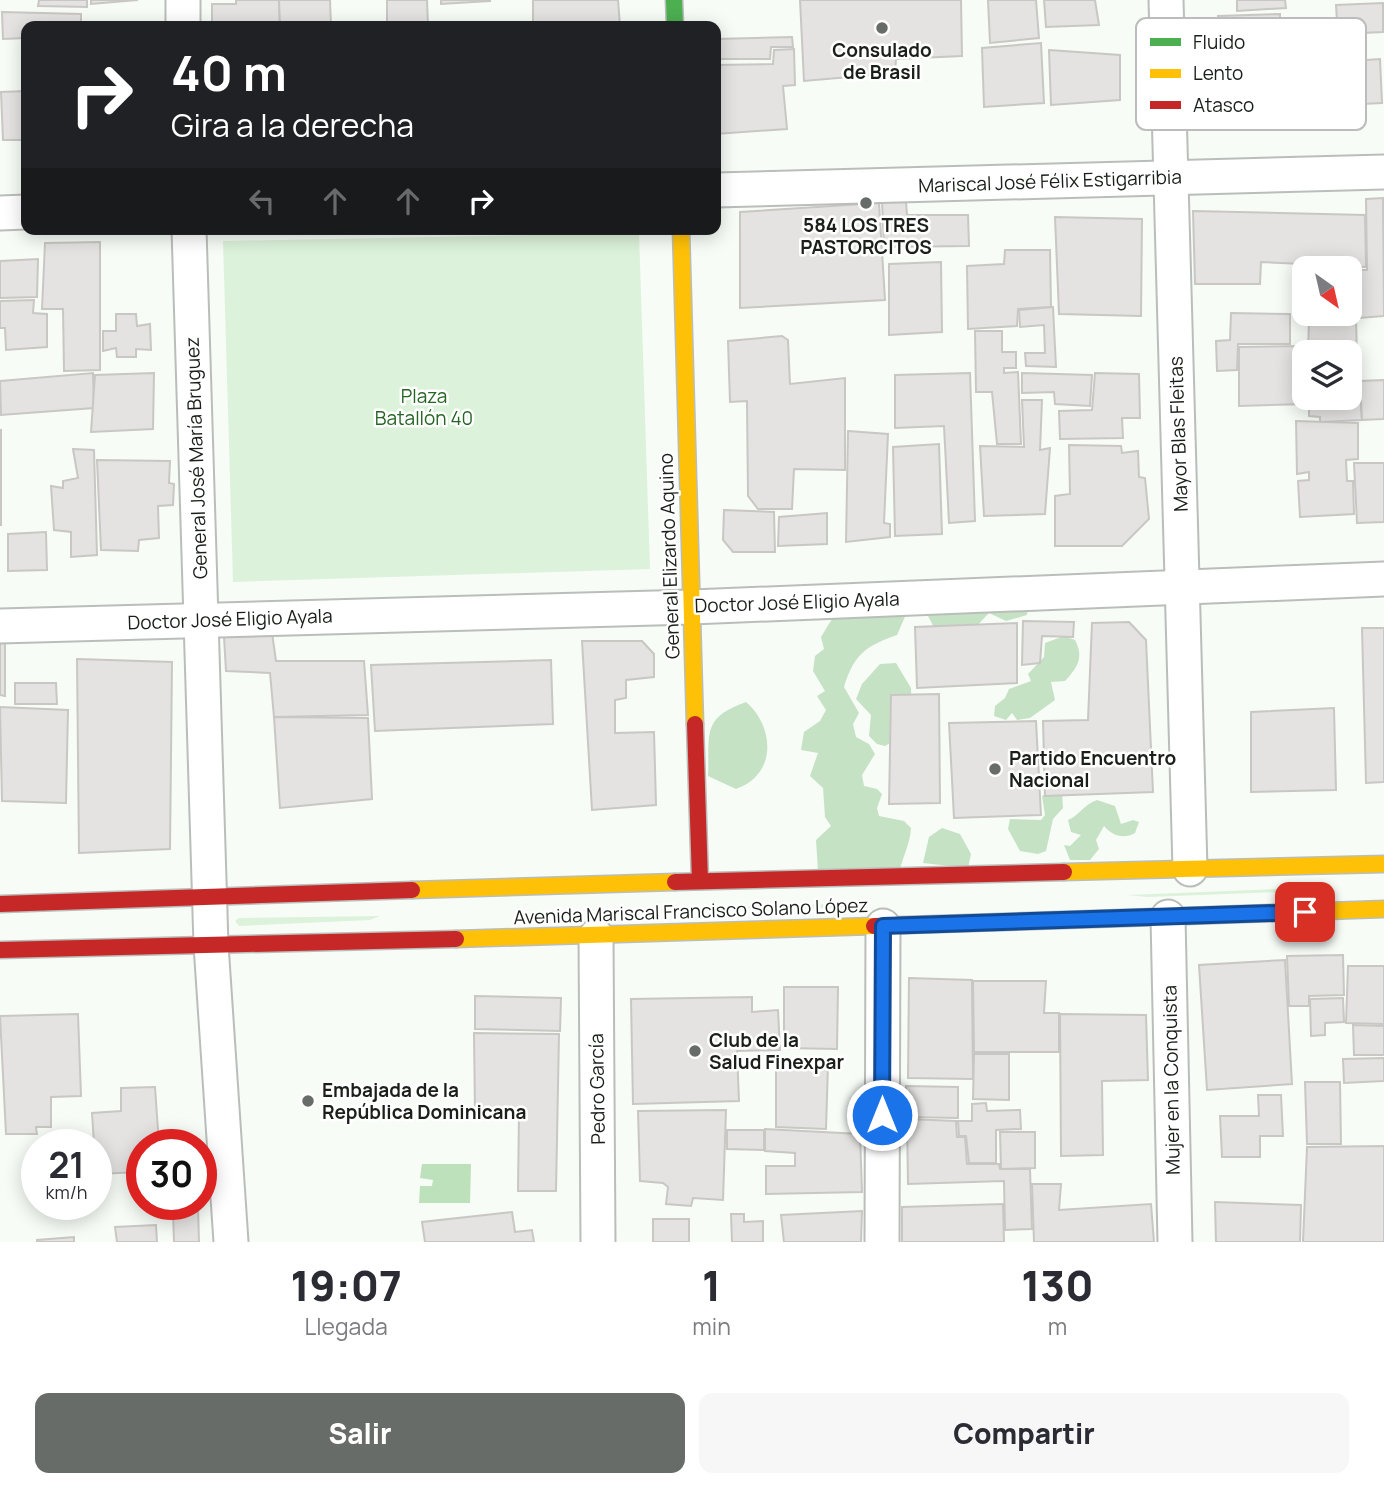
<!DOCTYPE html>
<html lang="es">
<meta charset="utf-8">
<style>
:root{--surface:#fff;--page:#f7f7f7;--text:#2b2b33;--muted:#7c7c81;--accent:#686c68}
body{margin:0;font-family:Manrope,sans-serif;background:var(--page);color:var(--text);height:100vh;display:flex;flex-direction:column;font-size:26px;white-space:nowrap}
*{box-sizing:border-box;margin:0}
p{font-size:23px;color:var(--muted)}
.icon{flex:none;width:38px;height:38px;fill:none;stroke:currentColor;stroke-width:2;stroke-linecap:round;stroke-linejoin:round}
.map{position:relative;height:1242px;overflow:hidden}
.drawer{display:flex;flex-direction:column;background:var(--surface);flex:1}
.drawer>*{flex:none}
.hud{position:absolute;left:21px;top:21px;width:700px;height:214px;border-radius:14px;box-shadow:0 4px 18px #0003;background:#202124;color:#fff;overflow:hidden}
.needle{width:46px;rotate:146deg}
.controls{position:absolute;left:1292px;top:256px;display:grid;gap:14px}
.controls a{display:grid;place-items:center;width:70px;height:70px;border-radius:14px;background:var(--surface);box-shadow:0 4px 18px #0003;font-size:35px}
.speed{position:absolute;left:21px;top:1129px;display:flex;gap:14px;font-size:35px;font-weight:700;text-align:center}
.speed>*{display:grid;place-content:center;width:91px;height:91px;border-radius:50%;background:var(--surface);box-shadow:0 4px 18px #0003;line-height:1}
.speed small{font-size:18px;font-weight:400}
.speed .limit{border:10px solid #d22;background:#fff;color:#111}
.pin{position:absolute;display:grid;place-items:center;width:60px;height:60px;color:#fff;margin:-30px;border-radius:14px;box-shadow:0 4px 10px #0006}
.me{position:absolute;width:77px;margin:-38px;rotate:0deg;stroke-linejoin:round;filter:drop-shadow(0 0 5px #0008)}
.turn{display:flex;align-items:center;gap:24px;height:147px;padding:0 35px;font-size:32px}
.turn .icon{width:91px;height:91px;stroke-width:2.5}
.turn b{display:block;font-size:49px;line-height:60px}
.lanes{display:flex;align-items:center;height:66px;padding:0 35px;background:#0003;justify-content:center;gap:35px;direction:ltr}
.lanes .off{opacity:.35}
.eta{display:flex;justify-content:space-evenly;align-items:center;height:119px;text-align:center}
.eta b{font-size:42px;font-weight:800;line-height:49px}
.cta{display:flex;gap:14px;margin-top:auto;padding:14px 35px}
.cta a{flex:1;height:80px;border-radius:14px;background:var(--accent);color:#fff;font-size:28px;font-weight:800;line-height:80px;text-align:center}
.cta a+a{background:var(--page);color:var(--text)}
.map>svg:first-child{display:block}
.green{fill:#dcf2da}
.forest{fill:#c6e2c4}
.water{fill:#bde1bb}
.building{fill:#e5e3e1;stroke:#c8c7c4;stroke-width:2}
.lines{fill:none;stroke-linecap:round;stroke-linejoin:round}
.street-casing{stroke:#babeba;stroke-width:37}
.fast-casing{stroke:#babeba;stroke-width:19}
.slow-casing{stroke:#babeba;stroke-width:19}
.jam-casing{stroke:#babeba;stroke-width:19}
.street{stroke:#fefffe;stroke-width:33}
.fast{stroke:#4caf50;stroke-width:16}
.slow{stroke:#ffc107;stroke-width:16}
.jam{stroke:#c62828;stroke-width:16}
.route-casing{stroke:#114b97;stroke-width:18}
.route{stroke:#1a73e8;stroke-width:12}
.poi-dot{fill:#686c68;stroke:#fff;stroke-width:2.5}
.labels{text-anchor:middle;stroke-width:5;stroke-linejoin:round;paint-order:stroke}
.poi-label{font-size:19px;font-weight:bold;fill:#1b1f1b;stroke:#fff;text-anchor:start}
.street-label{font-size:19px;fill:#1b1f1b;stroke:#fff}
.park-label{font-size:19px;fill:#266625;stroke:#fff}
.key{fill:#fff;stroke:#bbbcbb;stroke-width:2}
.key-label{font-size:19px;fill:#1b1f1b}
</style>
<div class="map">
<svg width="1384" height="1242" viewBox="0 0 1384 1242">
<rect width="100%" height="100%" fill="#f7fcf7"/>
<g class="green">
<polygon points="639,233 650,569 233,582 223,241"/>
<polygon points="1325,887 1307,891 1148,897 1127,895"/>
<polygon points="864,903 841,908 704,909 706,908"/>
<polygon points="380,916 370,920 239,926 235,921 239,918"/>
</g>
<g class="forest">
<polygon points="1029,598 1027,615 1006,621 989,613 971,632 946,651 927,614 927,604"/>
<path d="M907,612l-10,23c-31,11 -43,19 -53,52l15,26 -6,11 3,13 13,7 6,10 -13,21 2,11 13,3 5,5 -5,14 2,8 25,5 7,7c-1,15 -7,26 -11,41l-82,2 -2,-31 15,-14 -6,-9 -2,-29 -13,-12 8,-23 -17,-3 3,-18 16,-11 6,-11 -9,-14 8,-5 -12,-20 2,-15 9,-7 -3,-12 14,-23z"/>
<path d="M1064,636l11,4c9,17 3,27 -10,41l-14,1 4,18 -25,18 -13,2 -5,-7 -6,7 -12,-4 1,-10 10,-8 4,-9 22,-8 -3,-7 16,-17 1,-14z"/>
<polygon points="896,663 911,688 912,730 885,746 877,744 869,736 871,715 856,699 862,684 880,664"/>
<path d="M746,702c29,25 31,73 -10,87l-28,-13c2,-43 -7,-58 38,-74z"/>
<polygon points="1051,790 1062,793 1063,808 1053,819 1046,851 1038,854 1020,851 1008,829 1010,819 1041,820 1045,815 1042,796"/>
<path d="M1097,800l18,6 6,18 12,-4 6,2 -4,11c-12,7 -23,2 -31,-7l-8,14 3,9 -9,11h-20l-6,-15 6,1 11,-11 -10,-3 -3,-12c12,-5 15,-15 29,-20z"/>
<polygon points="942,828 960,834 971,854 968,868 923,863 929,837"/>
</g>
<polygon class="water" points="422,1164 471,1164 470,1203 419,1203 420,1186 432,1186 433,1180 420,1178"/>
<g class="building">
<polygon points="39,0 87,0 87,7 38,6"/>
<polygon points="91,0 138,0 91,4"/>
<polygon points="236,0 279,0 280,26 212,26 212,4 236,4"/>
<polygon points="279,0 330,0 331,26 280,26"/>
<polygon points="387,0 427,0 428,26 387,26"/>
<polygon points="441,0 490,0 490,1 441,4"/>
<polygon points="533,0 618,0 620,26 533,26"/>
<polygon points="800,0 961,0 962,56 896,59 895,73 804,81"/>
<polygon points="988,0 1036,0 1039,38 990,43"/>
<polygon points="1044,0 1095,0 1099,25 1046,27"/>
<polygon points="1237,0 1285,0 1286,8 1237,11"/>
<polygon points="1383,3 1383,32 1361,33 1363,54 1339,55 1336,5"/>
<polygon points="2,12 81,14 81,26 26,26 26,38 3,39"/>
<polygon points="1280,14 1280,32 1298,31 1299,58 1276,61 1279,111 1239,116 1215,103 1218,16"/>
<polygon points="792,37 793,47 771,47 770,59 716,59 716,39"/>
<polygon points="1041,43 1044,103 984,107 982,48"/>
<polygon points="794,49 795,85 783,86 787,129 716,134 716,65 773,64 774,50"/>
<polygon points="1049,50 1120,55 1120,100 1051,105"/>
<polygon points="1380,59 1382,103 1362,104 1362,88 1315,90 1311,79 1320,63"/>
<polygon points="26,91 26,140 3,140 1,92"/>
<polygon points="1383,198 1384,316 1359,318 1356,270 1367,270 1366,199"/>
<polygon points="882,201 906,202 907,215 968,215 969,246 884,247"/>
<polygon points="879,203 885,300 740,308 740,212"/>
<polygon points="1193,211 1365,215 1366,267 1261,262 1260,284 1195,284"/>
<polygon points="1055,217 1142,219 1141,316 1059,314"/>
<polygon points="100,242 100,370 64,371 63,309 42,309 45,243"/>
<polygon points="1005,250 1050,250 1051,307 1018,309 1017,326 968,329 967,266 1004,264"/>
<polygon points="38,259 37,297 0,298 0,261"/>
<polygon points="941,262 942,332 889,335 889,264"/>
<polygon points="34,300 33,313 47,314 47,347 6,350 5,328 0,328 0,301"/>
<polygon points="1053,307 1056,367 1026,366 1025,353 1045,353 1044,325 1020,327 1019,310"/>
<polygon points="1231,313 1290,314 1290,344 1238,344 1237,370 1217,371 1216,341 1230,340"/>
<polygon points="116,314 136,314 137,326 150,324 151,350 136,349 136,357 117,357 116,348 103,351 103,331 116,331"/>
<polygon points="1356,318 1357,357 1349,358 1349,352 1308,352 1309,321"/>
<polygon points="975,331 1002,331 1002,352 1016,352 1016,368 1004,368 1004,373 1018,372 1021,444 997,444 992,392 976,392"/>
<polygon points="782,336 788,340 790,384 845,378 845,470 794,469 792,509 758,509 748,496 747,401 730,402 728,341"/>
<polygon points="1304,346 1305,404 1239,406 1239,347"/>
<polygon points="93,373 94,408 1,415 0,381"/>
<polygon points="154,373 153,429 91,432 95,375"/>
<polygon points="970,373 975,521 949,523 944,426 895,428 895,375"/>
<polygon points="1022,373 1092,375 1090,406 1055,404 1054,392 1022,393"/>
<polygon points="1095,373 1139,374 1140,418 1122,418 1123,438 1060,439 1059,411 1092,410"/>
<polygon points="1349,378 1359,378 1362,420 1320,422 1320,417 1309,416 1309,397 1349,397"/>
<polygon points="1384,380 1384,419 1362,420 1360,381"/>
<polygon points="1022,400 1042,400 1040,450 1050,448 1045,514 984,516 980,446 1024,447"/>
<polygon points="1296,421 1358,423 1358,459 1346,460 1347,481 1353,481 1354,514 1300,517 1298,481 1309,480 1309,472 1297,474"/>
<rect x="0" y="430" width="1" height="95"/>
<polygon points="848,431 888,434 884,523 890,524 890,537 846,542"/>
<polygon points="939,444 942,534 895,536 893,447"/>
<polygon points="1069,445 1121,446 1122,453 1138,451 1139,477 1145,478 1149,519 1122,546 1055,546 1055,496 1070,494"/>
<polygon points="73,449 94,450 97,555 71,557 71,532 54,530 51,486 63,488 63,481 78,478"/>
<polygon points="97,460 170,461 169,483 174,484 173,505 158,506 159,538 139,540 138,551 101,550"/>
<polygon points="1354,463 1384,463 1384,522 1357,523"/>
<polygon points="724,510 774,512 775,552 733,552 723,540"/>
<polygon points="827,513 827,544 778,546 779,517"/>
<polygon points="46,532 47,570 8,571 8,534"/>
<polygon points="1023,621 1074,622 1073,637 1042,636 1040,663 1022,665"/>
<polygon points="1129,622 1146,640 1153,792 1045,796 1043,721 1088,720 1092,623"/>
<polygon points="1017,623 1017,683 917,688 915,627"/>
<polygon points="1362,628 1384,628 1384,782 1366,783"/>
<polygon points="272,633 276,661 364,661 368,715 274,717 270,673 226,671 224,637"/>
<polygon points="582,641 642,641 654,654 654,677 626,680 626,698 615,700 615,733 654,732 656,805 592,810"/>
<polygon points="0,642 5,642 5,696 0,695"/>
<polygon points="77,659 172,662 170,849 79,853"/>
<polygon points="551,660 553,724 375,731 371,665"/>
<polygon points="15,683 56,683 57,704 15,704"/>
<polygon points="939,694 940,803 889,804 891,695"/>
<polygon points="0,707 68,710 66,803 2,801"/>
<polygon points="1334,708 1336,790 1251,792 1251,712"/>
<polygon points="274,717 368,718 372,799 280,808"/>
<polygon points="1036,721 1041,815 954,818 949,723"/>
<polygon points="1343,955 1344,995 1309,996 1309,1006 1289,1006 1287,956"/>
<polygon points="1285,960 1292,1084 1207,1090 1199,965"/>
<polygon points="1348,966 1384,966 1384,1024 1346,1023"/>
<polygon points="909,978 972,980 973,1079 908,1078"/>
<polygon points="973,981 1046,981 1044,1013 1059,1013 1059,1052 974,1052"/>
<polygon points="784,987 838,987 837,1049 784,1048"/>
<polygon points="475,996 561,998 560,1031 475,1029"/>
<polygon points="752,997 752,1012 778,1010 780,1050 737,1051 739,1101 633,1104 631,999"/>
<polygon points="1343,998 1344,1022 1325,1023 1325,1035 1311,1036 1310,999"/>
<polygon points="78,1014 81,1096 51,1097 51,1127 36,1127 37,1134 6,1134 0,1016"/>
<polygon points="1060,1014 1146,1015 1148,1080 1102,1081 1103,1155 1061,1156"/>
<polygon points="1353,1025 1384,1026 1384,1055 1354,1055"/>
<polygon points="474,1033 559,1034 556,1191 518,1191 519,1113 475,1112"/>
<polygon points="974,1054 1009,1054 1009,1100 973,1099"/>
<polygon points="1384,1058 1384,1081 1344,1083 1343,1059"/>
<polygon points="776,1064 828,1065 826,1129 776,1127"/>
<polygon points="1305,1082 1340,1082 1341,1144 1307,1144"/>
<polygon points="906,1086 958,1087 958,1118 906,1117"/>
<polygon points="155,1087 159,1144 142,1144 142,1172 96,1174 92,1113 121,1111 121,1088"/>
<polygon points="1258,1095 1281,1095 1283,1136 1260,1136 1260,1157 1222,1157 1220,1116 1259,1116"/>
<polygon points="986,1103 987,1111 1020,1110 1021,1129 996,1130 996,1163 969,1163 966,1136 959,1136 958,1121 972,1121 972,1104"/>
<polygon points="726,1110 723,1200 693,1198 691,1206 666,1204 668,1187 663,1183 640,1181 638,1111"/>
<polygon points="907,1119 956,1121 957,1137 965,1137 967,1164 999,1164 1000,1169 1030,1169 1032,1229 1005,1230 1004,1181 908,1184"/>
<polygon points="765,1129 860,1134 862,1192 766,1194 766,1166 795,1166 795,1153 765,1151"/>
<polygon points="727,1130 764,1130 764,1150 727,1149"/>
<polygon points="1000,1132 1035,1132 1035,1168 1001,1169"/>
<polygon points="1384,1146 1384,1242 1303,1242 1307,1147"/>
<polygon points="1032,1184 1061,1184 1059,1210 1151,1204 1154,1242 1034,1242"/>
<polygon points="1215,1202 1301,1205 1300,1242 1216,1242"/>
<polygon points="1003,1204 1004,1242 902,1242 902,1207"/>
<polygon points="198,1208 199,1242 174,1242 173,1211"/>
<polygon points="862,1211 861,1242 784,1242 781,1215"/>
<polygon points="512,1212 515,1232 532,1230 534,1242 425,1242 422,1222"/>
<polygon points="731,1214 744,1214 744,1222 763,1221 763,1242 732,1242"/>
<rect x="653" y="1219" width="36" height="23"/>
<polygon points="156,1225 157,1242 117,1242 115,1227"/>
<polygon points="74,1237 74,1242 37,1242 37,1240"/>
</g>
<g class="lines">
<defs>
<g id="street">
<polyline points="183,0 183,26"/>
<polyline points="1166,0 1190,869"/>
<polyline points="716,190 1384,172"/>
<polyline points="0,213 26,212"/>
<polyline points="189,229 211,945 231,1242"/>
<polyline points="0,626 692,607 1384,579"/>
<polyline points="1168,917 1175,1242"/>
<polyline points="596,936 598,1242"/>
<polyline points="882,1242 883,926"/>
</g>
<polyline id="fast" points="674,0 675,26"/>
<g id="slow">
<polyline points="681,229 695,724"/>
<polyline points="1064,872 1384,864"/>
<polyline points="412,890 675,882"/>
<polyline points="1155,917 1384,909"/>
<polyline points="456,939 874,926"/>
</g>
<g id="jam">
<polyline points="695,724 700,881"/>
<polyline points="675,882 1064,872"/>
<polyline points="0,904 412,890"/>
<polyline points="874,926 1155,917"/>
<polyline points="0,950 456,939"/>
</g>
</defs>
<use href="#street" class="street-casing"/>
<use href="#fast" class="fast-casing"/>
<use href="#slow" class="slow-casing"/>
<use href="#jam" class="jam-casing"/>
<use href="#street" class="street"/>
<use href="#fast" class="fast"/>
<use href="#slow" class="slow"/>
<use href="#jam" class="jam"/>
</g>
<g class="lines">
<defs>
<polyline id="route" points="882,1115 883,926 1305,912"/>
</defs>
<use href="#route" class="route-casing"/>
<use href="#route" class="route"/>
</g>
<g class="poi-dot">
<circle cx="882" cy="28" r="7"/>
<circle cx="866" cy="203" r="7"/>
<circle cx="995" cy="769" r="7"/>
<circle cx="695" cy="1051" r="7"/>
<circle cx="308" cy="1101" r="7"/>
</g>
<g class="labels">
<g class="poi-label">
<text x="882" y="57" text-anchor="middle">Consulado<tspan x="882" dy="22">de Brasil</tspan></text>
<text x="866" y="232" text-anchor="middle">584 LOS TRES<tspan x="866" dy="22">PASTORCITOS</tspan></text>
<text x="1009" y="765">Partido Encuentro<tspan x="1009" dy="22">Nacional</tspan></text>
<text x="709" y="1047">Club de la<tspan x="709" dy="22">Salud Finexpar</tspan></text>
<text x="322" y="1097">Embajada de la<tspan x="322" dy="22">República Dominicana</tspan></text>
</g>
<g class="street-label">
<text transform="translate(1050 181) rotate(-2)" y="7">Mariscal José Félix Estigarribia</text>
<text transform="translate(1178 434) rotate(-92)" y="7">Mayor Blas Fleitas</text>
<text transform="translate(196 458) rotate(-92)" y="7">General José María Bruguez</text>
<text transform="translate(669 556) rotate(-92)" y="7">General Elizardo Aquino</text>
<text transform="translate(797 602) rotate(-2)" y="7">Doctor José Eligio Ayala</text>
<text transform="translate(230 619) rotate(-2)" y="7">Doctor José Eligio Ayala</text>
<text transform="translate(691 911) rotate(-2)" y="7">Avenida Mariscal Francisco Solano López</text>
<text transform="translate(1171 1080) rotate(-91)" y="7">Mujer en la Conquista</text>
<text transform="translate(597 1089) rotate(-91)" y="7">Pedro García</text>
</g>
<g class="park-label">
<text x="424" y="403">Plaza<tspan x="424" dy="22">Batallón 40</tspan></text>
</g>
</g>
<rect x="1136" y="18" width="230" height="112" rx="10" class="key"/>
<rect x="1150" y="38" width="31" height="8" fill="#4caf50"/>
<rect x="1150" y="69" width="31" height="9" fill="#ffc107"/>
<rect x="1150" y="101" width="31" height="8" fill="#c62828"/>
<g class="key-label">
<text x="1193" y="49">Fluido</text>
<text x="1193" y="80">Lento</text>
<text x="1193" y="112">Atasco</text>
</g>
</svg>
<div class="controls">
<a><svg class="needle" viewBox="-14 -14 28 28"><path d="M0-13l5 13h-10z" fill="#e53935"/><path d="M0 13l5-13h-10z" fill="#7c7c81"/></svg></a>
<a><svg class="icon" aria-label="layers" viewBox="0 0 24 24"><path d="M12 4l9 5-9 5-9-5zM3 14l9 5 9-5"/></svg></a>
</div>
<div class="speed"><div>21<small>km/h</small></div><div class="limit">30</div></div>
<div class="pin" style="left:1305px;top:912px;background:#d93025"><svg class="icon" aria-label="arrive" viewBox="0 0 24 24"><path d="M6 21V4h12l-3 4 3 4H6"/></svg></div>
<svg class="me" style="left:882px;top:1115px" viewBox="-20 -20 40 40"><circle r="17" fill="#1a73e8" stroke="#fff" stroke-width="3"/><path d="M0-11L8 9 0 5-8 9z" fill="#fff"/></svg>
<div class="hud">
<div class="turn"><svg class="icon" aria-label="right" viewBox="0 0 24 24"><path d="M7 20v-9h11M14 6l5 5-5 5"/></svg><div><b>40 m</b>Gira a la derecha</div></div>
<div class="lanes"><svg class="icon off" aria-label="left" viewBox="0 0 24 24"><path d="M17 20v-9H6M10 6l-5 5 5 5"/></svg><svg class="icon off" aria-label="ahead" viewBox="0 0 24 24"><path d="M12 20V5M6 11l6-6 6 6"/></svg><svg class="icon off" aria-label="ahead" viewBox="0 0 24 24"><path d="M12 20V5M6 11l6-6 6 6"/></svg><svg class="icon" aria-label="right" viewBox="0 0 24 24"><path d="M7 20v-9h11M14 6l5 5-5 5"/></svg></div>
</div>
</div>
<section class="drawer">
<div class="eta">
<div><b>19:07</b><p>Llegada</p></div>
<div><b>1</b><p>min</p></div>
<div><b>130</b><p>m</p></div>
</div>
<div class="cta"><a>Salir</a><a>Compartir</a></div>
</section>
